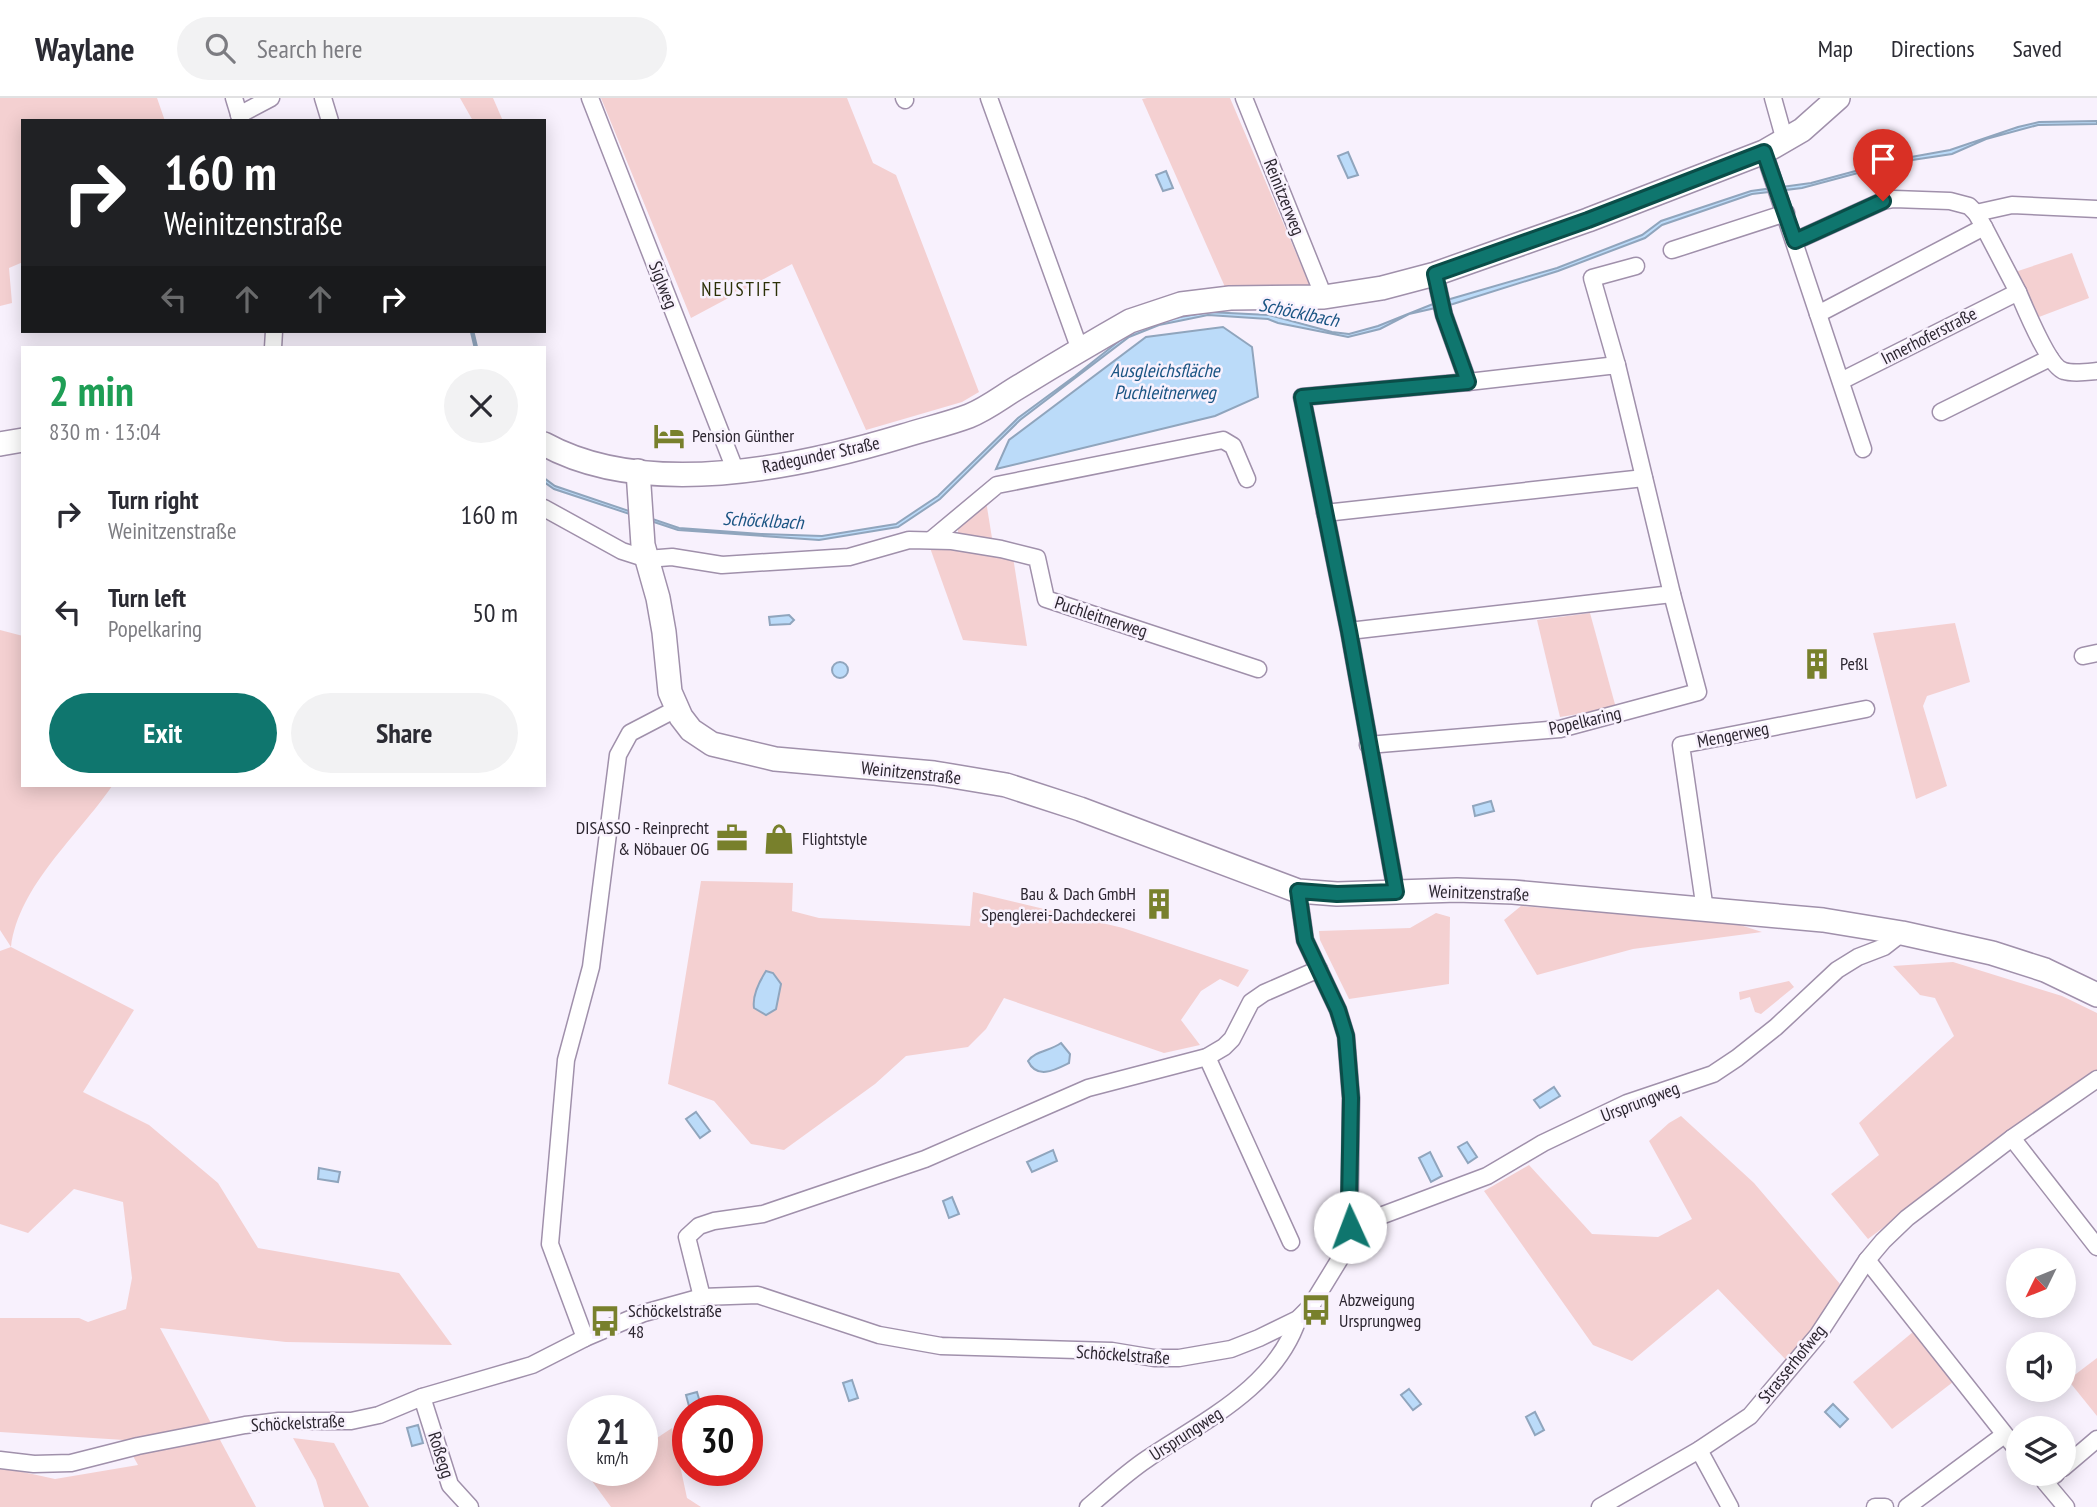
<!DOCTYPE html>
<meta charset="utf-8">
<style>
:root{--surface:#fff;--page:#f2f2f3;--text:#2b2b33;--muted:#7c7c81;--line:#e1e1e2;--accent:#0f766e}
body{margin:0;font-family:"PT Sans Narrow",sans-serif;background:var(--page);color:var(--text);height:100vh;display:flex;flex-direction:column;font-size:26px;white-space:nowrap}
*{box-sizing:border-box;margin:0}
p{font-size:23px;color:var(--muted)}
.icon{flex:none;width:38px;height:38px;fill:none;stroke:currentColor;stroke-width:2;stroke-linecap:round;stroke-linejoin:round}
.map{position:relative;flex:1;overflow:hidden}
.drawer{position:absolute;left:21px;top:248px;width:525px;height:441px;display:flex;flex-direction:column;background:var(--surface);border-radius:0px;box-shadow:0 4px 18px #0003}
.drawer>*{flex:none}
.guide{position:absolute;left:21px;top:21px;width:525px;height:214px;border-radius:0px;box-shadow:0 4px 18px #0003;background:#202124;color:#fff;overflow:hidden}
.needle{width:46px;rotate:227deg}
.controls{position:absolute;left:2006px;top:1150px;display:grid;gap:14px}
.controls a{display:grid;place-items:center;width:70px;height:70px;border-radius:50%;background:var(--surface);box-shadow:0 4px 18px #0003;font-size:35px}
.speed{position:absolute;left:567px;top:1297px;display:flex;gap:14px;font-size:35px;font-weight:700;text-align:center}
.speed>*{display:grid;place-content:center;width:91px;height:91px;border-radius:50%;background:var(--surface);box-shadow:0 4px 18px #0003;line-height:1}
.speed small{font-size:18px;font-weight:400}
.speed .limit{border:10px solid #d22;background:#fff;color:#111}
.pin{position:absolute;display:grid;place-items:center;width:60px;height:60px;color:#fff;margin:-72px -30px;border-radius:50% 50% 50% 0;rotate:-45deg;box-shadow:0 0 7px #0007}
.pin .icon{rotate:45deg}
.me{position:absolute;width:77px;margin:-38px;rotate:358deg;stroke-linejoin:round;filter:drop-shadow(0 0 5px #0008)}
.turn{display:flex;align-items:center;gap:24px;height:147px;padding:0 28px;font-size:32px}
.turn .icon{width:91px;height:91px;stroke-width:2.5}
.turn b{display:block;font-size:49px;line-height:60px}
.lanes{display:flex;align-items:center;height:66px;padding:0 28px;background:#0003;justify-content:center;gap:35px;direction:ltr}
.lanes .off{opacity:.35}
.round{display:grid;place-items:center;flex:none;width:74px;height:74px;border-radius:37px;background:var(--page)}
.summary{display:flex;align-items:center;justify-content:space-between;height:119px;padding:0 28px}
h1{font-size:42px;font-weight:700;line-height:52px;color:#1e9e55}
.cta{display:flex;gap:14px;margin-top:auto;padding:14px 28px}
.cta a{flex:1;height:80px;border-radius:42px;background:var(--accent);color:#fff;font-size:28px;font-weight:700;line-height:80px;text-align:center}
.cta a+a{background:var(--page);color:var(--text)}
ul{padding:0;list-style:none}
li{display:flex;align-items:center;gap:21px;height:98px;padding:0 28px}
li div{flex:1}
li b{display:block;font-size:26px}
li em{font-style:normal}
header{display:flex;align-items:center;gap:42px;box-sizing:border-box;height:98px;padding:0 35px;background:var(--surface);border-bottom:2px solid var(--line)}
header strong{font-size:33px}
nav{display:flex;gap:38px;margin-inline-start:auto;font-size:24px}
.search{width:490px;height:63px;background:var(--page);display:flex;align-items:center;gap:18px;box-sizing:border-box;padding:0 24px;border-radius:38px;color:var(--muted);font-size:26px}
.map>svg:first-child{display:block}
.green{fill:#f4d0d1}
.water{fill:#bbdbf9;stroke:#90a5bd;stroke-width:2}
.lines{fill:none;stroke-linecap:round;stroke-linejoin:round}
.stream{stroke:#90a5bd;stroke-width:4.5}
.street-casing{stroke:#a090ab;stroke-width:19}
.secondary-casing{stroke:#a090ab;stroke-width:26}
.street{stroke:#fff;stroke-width:16}
.secondary{stroke:#fff;stroke-width:23}
.route-casing{stroke:#0a4d48;stroke-width:18}
.route{stroke:#0f766e;stroke-width:12}
.labels{text-anchor:middle;stroke-width:5;stroke-linejoin:round;paint-order:stroke}
.street-label{font-size:18px;fill:#2c2630;stroke:#f8f1fd}
.poi-label{font-size:18px;fill:#2c2630;stroke:#f8f1fd;text-anchor:start}
.neighbourhood-label{font-size:19px;letter-spacing:2px;fill:#2c3007;stroke:#f8f1fd}
.water-label{font-size:19px;font-style:italic;fill:#1a5483;stroke:#f8f1fd}
</style>
<header>
<strong>Waylane</strong>
<div class="search"><svg class="icon" aria-label="search" viewBox="0 0 24 24"><circle cx="10" cy="10" r="6"/><path d="M15 15l6 6"/></svg>Search here</div>
<nav><a>Map</a><a>Directions</a><a>Saved</a></nav>
</header>
<div class="map">
<svg width="2097" height="1409" viewBox="0 0 2097 1409">
<rect width="100%" height="100%" fill="#f8f1fd"/>
<g class="green">
<polygon points="0,0 157,0 165,23 23,23 23,164 9,170 12,205 0,208"/>
<polygon points="460,0 493,0 503,23 473,23"/>
<polygon points="601,0 847,0 873,65 896,77 979,294 962,304 866,332 792,166 691,220"/>
<polygon points="1147,0 1230,0 1310,188 1225,189 1142,1"/>
<polygon points="2072,155 2089,200 2039,219 2015,174"/>
<polygon points="986,403 992,440 958,438 958,430"/>
<polygon points="929,447 1013,459 1027,548 963,542"/>
<polygon points="1590,515 1616,610 1560,619 1537,522"/>
<polygon points="1955,525 1970,584 1927,598 1923,608 1947,688 1916,701 1873,535"/>
<path d="M0,532l23,6v150h89c-34,50 -93,99 -101,161l123,63 -51,82 66,33 69,58 40,65 141,25 53,72 -166,-3 -126,-14 96,179h-256v-40l55,12 83,-14 -14,-25 -124,-8v-114h79l9,4 38,-13 6,-31 -9,-76 -49,-13 -46,44 -28,-9v-273l11,-4 -11,-17z"/>
<polygon points="701,783 793,785 792,813 819,820 970,828 973,794 1123,830 1249,872 1238,889 1220,881 1201,893 1181,922 1200,947 1164,955 1004,900 986,931 968,949 906,958 875,986 784,1052 751,1046 714,1003 668,986"/>
<polygon points="1521,808 1734,825 1762,834 1633,851 1537,877 1504,822"/>
<polygon points="1436,815 1450,819 1449,886 1349,901 1320,842 1319,833 1410,830"/>
<polygon points="1953,864 2062,898 2097,915 2097,974 2010,1035 1868,1141 1831,1096 1879,1057 1859,1025 1954,938 1935,900 1920,897 1893,868"/>
<polygon points="1789,883 1794,889 1761,916 1755,914 1750,899 1740,902 1739,894"/>
<polygon points="1681,1018 1754,1085 1840,1186 1809,1237 1787,1263 1718,1191 1632,1263 1593,1247 1484,1093 1529,1067 1592,1136 1658,1139 1692,1121 1649,1043 1669,1025"/>
<polygon points="1913,1234 1953,1284 1892,1331 1853,1284"/>
<polygon points="2097,1260 2097,1318 2068,1282"/>
<polygon points="672,1330 687,1400 701,1409 611,1409 592,1383 609,1372 642,1372 642,1350"/>
<polygon points="293,1340 334,1345 369,1409 324,1409 316,1382"/>
</g>
<g class="water">
<polygon points="2097,23 2097,26 2038,27 1986,41 1952,56 1899,64 1802,90 1752,96 1662,127 1645,140 1558,173 1453,206 1409,216 1380,231 1348,239 1278,225 1268,221 1208,217 1159,227 1129,239 1020,322 940,401 898,429 819,442 678,432 554,391 544,384 544,380 555,388 679,430 761,436 822,438 896,426 938,398 1018,320 1075,278 1129,235 1158,223 1208,214 1269,217 1332,234 1349,236 1378,228 1433,206 1557,170 1642,137 1661,123 1751,93 1811,85 1900,61 1950,52 2018,29 2039,24"/>
<polygon points="1348,54 1358,77 1348,80 1338,58"/>
<polygon points="1166,73 1173,90 1163,93 1156,77"/>
<polygon points="1223,229 1252,249 1258,299 1215,318 996,371 1009,342 1146,239"/>
<polygon points="789,517 794,522 790,526 770,527 769,519"/>
<circle cx="840" cy="572" r="8"/>
<polygon points="1491,703 1494,713 1475,718 1473,708"/>
<path d="M766,873l7,2 8,11 -5,25 -10,6 -12,-7c-2,-13 5,-26 12,-37z"/>
<path d="M1061,945l9,11 -1,9c-14,7 -32,17 -41,-2 7,-10 22,-10 33,-18z"/>
<polygon points="1554,989 1560,998 1540,1010 1534,1002"/>
<polygon points="696,1014 710,1033 700,1040 686,1021"/>
<polygon points="1467,1044 1477,1059 1468,1065 1458,1049"/>
<polygon points="1053,1052 1057,1063 1032,1074 1027,1064"/>
<polygon points="1430,1054 1442,1078 1431,1084 1419,1060"/>
<polygon points="319,1070 340,1074 338,1084 318,1081"/>
<polygon points="952,1099 959,1116 949,1120 943,1103"/>
<polygon points="852,1282 858,1300 849,1303 843,1285"/>
<polygon points="1409,1291 1421,1306 1413,1312 1401,1297"/>
<polygon points="697,1294 702,1311 690,1312 686,1297"/>
<polygon points="1833,1306 1848,1321 1840,1329 1825,1314"/>
<polygon points="1535,1314 1544,1332 1535,1337 1526,1319"/>
<polygon points="418,1327 423,1345 412,1348 407,1330"/>
</g>
<g class="lines">
<polyline class="stream" points="472,233 476,250"/>
<defs>
<g id="street">
<polyline points="234,0 241,23"/>
<polyline points="323,0 330,23"/>
<polyline points="590,0 736,374"/>
<polyline points="904,0 905,2"/>
<polyline points="989,0 1080,252"/>
<polyline points="1244,0 1324,199"/>
<polyline points="1773,0 1785,43"/>
<polyline points="239,17 271,0"/>
<polyline points="1764,54 1818,216"/>
<polyline points="1976,115 2012,107 2097,111"/>
<polyline points="1795,143 1883,103 1894,101 1950,103 1969,108 1976,115 1984,129 2018,194"/>
<polyline points="1672,152 1786,115"/>
<polyline points="1435,176 1444,217 1468,284"/>
<polyline points="273,250 274,233"/>
<polyline points="1617,267 1592,180 1636,168"/>
<path d="M1841,283l177,-89c7,16 31,75 46,79 9,3 23,1 33,0"/>
<polyline points="1941,314 2050,260"/>
<polyline points="1863,351 1818,216 1984,129"/>
<polyline points="544,410 622,453 647,461 672,459 722,467 849,459 909,442 952,443 1001,451 1037,460 1046,501 1258,571"/>
<polyline points="1325,415 1644,380"/>
<polyline points="931,442 997,387 1223,342 1233,348 1247,381"/>
<polyline points="1349,533 1672,496 1617,267 1468,284 1302,299 1349,533 1396,794"/>
<polyline points="2083,558 2097,555"/>
<polyline points="1368,647 1560,631 1698,594 1672,496"/>
<polyline points="1705,812 1681,647 1866,611"/>
<polyline points="1207,959 1291,1144"/>
<polyline points="2097,981 2012,1040 2097,1149"/>
<polyline points="1351,1129 1487,1078 1543,1045 1627,1005 1713,976 1737,960 1776,929 1837,872 1858,859 1884,849 1902,835"/>
<polyline points="1867,1162 2018,1353"/>
<polyline points="702,1199 687,1139 699,1128 714,1123 763,1116 925,1061 1088,990 1207,959 1224,949 1232,941 1251,904 1264,895 1319,871"/>
<polyline points="585,1240 550,1146 566,962 591,869 618,657 630,635 676,611"/>
<polyline points="422,1299 450,1387 470,1409"/>
<polyline points="1699,1352 1730,1409"/>
<polyline points="0,1362 34,1366 71,1365 138,1348 245,1327 279,1323 351,1323 379,1317 422,1299 532,1267 585,1240 644,1215 702,1199 758,1197 879,1237 941,1248 1112,1253 1154,1260 1179,1260 1231,1251 1259,1240 1298,1221 1311,1208 1349,1146 1351,1000 1346,938 1338,912 1305,842 1298,793"/>
<polyline points="2063,1370 2097,1341"/>
<polyline points="2056,1376 2045,1384 2066,1409"/>
<path d="M1088,1409c19,-16 38,-34 59,-48 56,-38 128,-71 151,-140"/>
<polyline points="1600,1409 1699,1352 1750,1318 1818,1237 1867,1162 1883,1143 1907,1120 2012,1040"/>
<polyline points="1875,1409 1885,1409"/>
<polyline points="1907,1409 2004,1337"/>
</g>
<g id="secondary">
<polyline points="0,346 23,342"/>
<path d="M544,346c102,56 253,24 359,-8 22,-7 45,-12 66,-20 18,-7 34,-20 51,-30 36,-22 73,-44 110,-65l51,-17 49,-6 94,-1 58,-9 53,-14 153,-54 176,-68 38,-22 36,-32"/>
<polyline points="638,373 643,447 658,500 664,534 670,594 681,619 691,632 712,646 775,661 934,675 1006,687 1080,711 1298,793 1337,796 1457,792 1513,794 1823,822 1902,835 1992,855 2045,872 2097,897"/>
</g>
</defs>
<use href="#street" class="street-casing"/>
<use href="#secondary" class="secondary-casing"/>
<use href="#street" class="street"/>
<use href="#secondary" class="secondary"/>
</g>
<g class="lines">
<defs>
<polyline id="route" points="1350,1129 1349,1107 1351,1000 1346,938 1338,912 1305,842 1298,793 1337,796 1396,794 1349,533 1302,299 1468,284 1444,217 1435,176 1588,122 1764,54 1795,143 1883,103"/>
</defs>
<use href="#route" class="route-casing"/>
<use href="#route" class="route"/>
</g>
<defs>
<symbol id="hotel-bare" viewBox="-9 -9 18 18"><path d="M-6-4.5h1.5V1H6V5H4.5V3h-9V5H-6ZM-4 0a1.8 1.8 0 1 1 3.6 0ZM.5 0V-2.5h3Q6-2.5 6 0Z" fill="#78802c" stroke="#f8f1fd" stroke-width="2.5" paint-order="stroke"/></symbol>
<symbol id="building-bare" viewBox="-9 -9 18 18"><path d="M-4-6H4V6H1V3H-1V6H-4ZM-2.5-4.3h1.7v1.8h-1.7ZM.8-4.3h1.7v1.8H.8ZM-2.5-1h1.7V.8h-1.7ZM.8-1h1.7V.8H.8Z" fill="#78802c" stroke="#f8f1fd" stroke-width="2.5" paint-order="stroke"/></symbol>
<symbol id="office-bare" viewBox="-9 -9 18 18"><path d="M-6-3h4V-5.5h4V-3h4V5H-6ZM-1-4.5V-3h2v-1.5ZM-6 0V1H6V0Z" fill="#78802c" stroke="#f8f1fd" stroke-width="2.5" paint-order="stroke"/></symbol>
<symbol id="shop-bare" viewBox="-9 -9 18 18"><path d="M-5-2.5h2.3a2.7 3.5 0 0 1 5.4 0H5L5.5 6h-11ZM-1.5-2.5h3a1.5 2.3 0 0 0-3 0Z" fill="#78802c" stroke="#f8f1fd" stroke-width="2.5" paint-order="stroke"/></symbol>
<symbol id="bus-bare" viewBox="-9 -9 18 18"><path d="M-5-6H5V4H4V6H2V4H-2V6H-4V4H-5ZM-3.5-4V0h7V-4ZM-3.5 1.2v1.5H-2V1.2ZM2 1.2v1.5H3.5V1.2Z" fill="#78802c" stroke="#f8f1fd" stroke-width="2.5" paint-order="stroke"/></symbol>
</defs>
<g fill-rule="evenodd">
<use href="#hotel-bare" x="647" y="316" width="44" height="44"/>
<use href="#building-bare" x="1795" y="544" width="44" height="44"/>
<use href="#office-bare" x="710" y="718" width="44" height="44"/>
<use href="#shop-bare" x="757" y="719" width="44" height="44"/>
<use href="#building-bare" x="1137" y="784" width="44" height="44"/>
<use href="#bus-bare" x="1294" y="1190" width="44" height="44"/>
<use href="#bus-bare" x="583" y="1201" width="44" height="44"/>
</g>
<g class="labels">
<g class="street-label">
<text transform="translate(1284 99) rotate(68)" y="6">Reinitzerweg</text>
<text transform="translate(663 187) rotate(69)" y="6">Siglweg</text>
<text transform="translate(1929 238) rotate(-27)" y="6">Innerhoferstraße</text>
<text transform="translate(821 357) rotate(-12)" y="6">Radegunder Straße</text>
<text transform="translate(1101 519) rotate(18)" y="6">Puchleitnerweg</text>
<text transform="translate(1585 623) rotate(-13)" y="6">Popelkaring</text>
<text transform="translate(1733 637) rotate(-11)" y="6">Mengerweg</text>
<text transform="translate(911 675) rotate(6)" y="6">Weinitzenstraße</text>
<text transform="translate(1479 795) rotate(2)" y="6">Weinitzenstraße</text>
<text transform="translate(1640 1004) rotate(-21)" y="6">Ursprungweg</text>
<text transform="translate(1123 1257) rotate(4)" y="6">Schöckelstraße</text>
<text transform="translate(1792 1266) rotate(-51)" y="6">Strasserhofweg</text>
<text transform="translate(298 1325) rotate(-3)" y="6">Schöckelstraße</text>
<text transform="translate(1186 1336) rotate(-33)" y="6">Ursprungweg</text>
<text transform="translate(441 1357) rotate(72)" y="6">Roßegg</text>
</g>
<g class="poi-label">
<text x="692" y="344">Pension Günther</text>
<text x="1840" y="572">Peßl</text>
<text x="709" y="736" text-anchor="end">DISASSO - Reinprecht<tspan x="709" dy="21">&amp; Nöbauer OG</tspan></text>
<text x="802" y="747">Flightstyle</text>
<text x="1136" y="802" text-anchor="end">Bau &amp; Dach GmbH<tspan x="1136" dy="21">Spenglerei-Dachdeckerei</tspan></text>
<text x="1339" y="1208">Abzweigung<tspan x="1339" dy="21">Ursprungweg</tspan></text>
<text x="628" y="1219">Schöckelstraße<tspan x="628" dy="21">48</tspan></text>
</g>
<g class="neighbourhood-label">
<text x="742" y="198">NEUSTIFT</text>
</g>
<g class="water-label">
<text transform="translate(1299 214) rotate(12)" y="7">Schöcklbach</text>
<text x="1165" y="279">Ausgleichsfläche<tspan x="1165" dy="22">Puchleitnerweg</tspan></text>
<text transform="translate(763 422) rotate(3)" y="7">Schöcklbach</text>
</g>
</g>
</svg>
<div class="controls">
<a><svg class="needle" viewBox="-14 -14 28 28"><path d="M0-13l5 13h-10z" fill="#e53935"/><path d="M0 13l5-13h-10z" fill="#7c7c81"/></svg></a>
<a><svg class="icon" aria-label="sound" viewBox="0 0 24 24"><path d="M4 9h4l5-4v14l-5-4H4zM17 9q2 3 0 6"/></svg></a>
<a><svg class="icon" aria-label="layers" viewBox="0 0 24 24"><path d="M12 4l9 5-9 5-9-5zM3 14l9 5 9-5"/></svg></a>
</div>
<div class="speed"><div>21<small>km/h</small></div><div class="limit">30</div></div>
<div class="pin" style="left:1883px;top:103px;background:#d93025"><svg class="icon" aria-label="arrive" viewBox="0 0 24 24"><path d="M6 21V4h12l-3 4 3 4H6"/></svg></div>
<svg class="me" style="left:1350px;top:1129px" viewBox="-20 -20 40 40"><circle r="19" fill="#fff"/><path d="M0-13L10 11 0 6-10 11z" fill="#0f766e"/></svg>
<div class="guide">
<div class="turn"><svg class="icon" aria-label="right" viewBox="0 0 24 24"><path d="M7 20v-9h11M14 6l5 5-5 5"/></svg><div><b>160 m</b>Weinitzenstraße</div></div>
<div class="lanes"><svg class="icon off" aria-label="left" viewBox="0 0 24 24"><path d="M17 20v-9H6M10 6l-5 5 5 5"/></svg><svg class="icon off" aria-label="ahead" viewBox="0 0 24 24"><path d="M12 20V5M6 11l6-6 6 6"/></svg><svg class="icon off" aria-label="ahead" viewBox="0 0 24 24"><path d="M12 20V5M6 11l6-6 6 6"/></svg><svg class="icon" aria-label="right" viewBox="0 0 24 24"><path d="M7 20v-9h11M14 6l5 5-5 5"/></svg></div>
</div>
<section class="drawer">
<div class="summary"><div><h1>2 min</h1><p>830 m · 13:04</p></div><a class="round"><svg class="icon" aria-label="close" viewBox="0 0 24 24"><path d="M6 6l12 12M18 6L6 18"/></svg></a></div>
<ul>
<li><svg class="icon" aria-label="right" viewBox="0 0 24 24"><path d="M7 20v-9h11M14 6l5 5-5 5"/></svg><div><b>Turn right</b><p>Weinitzenstraße</p></div><em>160 m</em></li>
<li><svg class="icon" aria-label="left" viewBox="0 0 24 24"><path d="M17 20v-9H6M10 6l-5 5 5 5"/></svg><div><b>Turn left</b><p>Popelkaring</p></div><em>50 m</em></li>
</ul>
<div class="cta"><a>Exit</a><a>Share</a></div>
</section>
</div>
